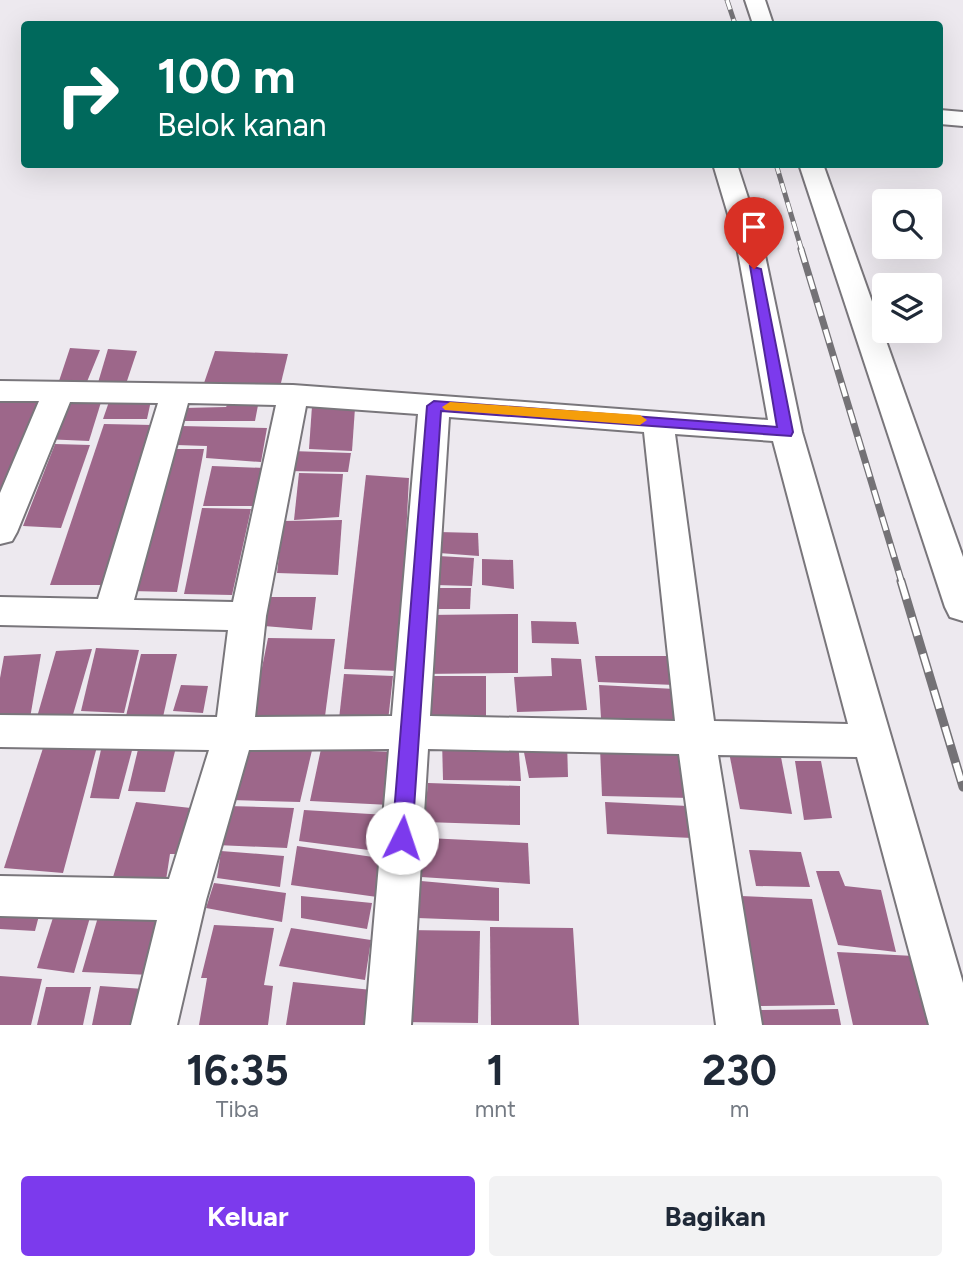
<!DOCTYPE html>
<html lang="id">
<style>
:root{--surface:#fff;--page:#f2f2f3;--text:#1f2937;--muted:#747a83;--accent:#7c3aed}
body{margin:0;font-family:Figtree,sans-serif;background:var(--page);color:var(--text);height:100vh;display:flex;flex-direction:column;font-size:26px;white-space:nowrap}
*{box-sizing:border-box;margin:0}
p{font-size:23px;color:var(--muted)}
.icon{flex:none;width:38px;height:38px;fill:none;stroke:currentColor;stroke-width:2;stroke-linecap:round;stroke-linejoin:round}
.map{position:relative;height:1025px;overflow:hidden}
.side{display:flex;flex-direction:column;background:var(--surface);flex:1}
.side>*{flex:none}
.top-card{position:absolute;left:21px;top:21px;width:922px;height:147px;border-radius:7px;box-shadow:0 7px 28px #0002;background:#00695c;color:#fff;overflow:hidden}
.buttons{position:absolute;left:872px;top:189px;display:grid;gap:14px}
.buttons a{display:grid;place-items:center;width:70px;height:70px;border-radius:7px;background:var(--surface);box-shadow:0 7px 28px #0002;font-size:35px}
.pin{position:absolute;display:grid;place-items:center;width:60px;height:60px;color:#fff;margin:-72px -30px;border-radius:50% 50% 50% 0;rotate:-45deg;box-shadow:0 0 7px #0007}
.pin .icon{rotate:45deg}
.me{position:absolute;width:77px;margin:-38px;rotate:4deg;stroke-linejoin:round;filter:drop-shadow(0 0 5px #0008)}
.turn{display:flex;align-items:center;gap:24px;height:147px;padding:0 21px;font-size:32px}
.turn .icon{width:91px;height:91px;stroke-width:2.5}
.turn b{display:block;font-size:49px;line-height:60px}
.eta{display:flex;justify-content:space-evenly;align-items:center;height:119px;text-align:center}
.eta b{font-size:42px;font-weight:700;line-height:49px}
.cta{display:flex;gap:14px;margin-top:auto;padding:14px 21px}
.cta a{flex:1;height:80px;border-radius:7px;background:var(--accent);color:#fff;font-size:28px;font-weight:700;line-height:80px;text-align:center}
.cta a+a{background:var(--page);color:var(--text)}
.map>svg:first-child{display:block}
.building{fill:#9d678a}
.lines{fill:none;stroke-linecap:round;stroke-linejoin:round}
.minor-casing{stroke:#79767b;stroke-width:4}
.minor{fill:#fff;fill-rule:evenodd}
.rail-far2-casing{stroke:#747276;stroke-width:5}
.rail-far1-casing{stroke:#747276;stroke-width:7}
.rail-casing{stroke:#747276;stroke-width:9}
.rail-far2{stroke:#fff;stroke-width:3.5;stroke-dasharray:10;stroke-linecap:butt}
.rail-far1{stroke:#fff;stroke-width:4.5;stroke-dasharray:14;stroke-linecap:butt}
.rail{stroke:#fff;stroke-width:6;stroke-dasharray:19;stroke-linecap:butt}
.route{fill:#7c3aed;stroke:#51269a;stroke-width:2}
.slow{fill:#f59e0b}
</style>
<div class="map">
<svg width="963" height="1025" viewBox="0 0 963 1025">
<rect width="100%" height="100%" fill="#ede9ef"/>
<g class="building">
<polygon points="70,348 100,350 84,389 57,387"/>
<polygon points="108,349 137,351 125,387 97,386"/>
<polygon points="215,351 288,354 279,391 203,386"/>
<polygon points="111,396 152,396 147,419 103,419"/>
<polygon points="61,398 102,399 89,441 44,439"/>
<polygon points="231,399 259,400 255,421 182,421 184,408 226,407"/>
<polygon points="0,400 39,401 0,492"/>
<polygon points="312,406 355,408 352,451 309,449"/>
<polygon points="104,424 153,425 107,585 50,585"/>
<polygon points="181,426 267,428 261,462 206,458 207,446 176,445"/>
<polygon points="55,444 90,445 61,528 23,526"/>
<polygon points="173,449 204,449 177,592 130,591"/>
<polygon points="291,451 351,453 348,472 286,471"/>
<polygon points="212,466 264,468 257,506 203,506"/>
<polygon points="299,473 343,474 339,517 294,520"/>
<polygon points="366,475 409,478 399,671 344,669"/>
<polygon points="202,508 251,509 232,595 184,594"/>
<polygon points="342,520 338,575 277,573 283,521"/>
<polygon points="439,532 478,533 479,556 439,553"/>
<polygon points="438,556 474,558 472,586 435,585"/>
<polygon points="482,559 513,560 514,589 482,585"/>
<polygon points="429,588 471,588 470,609 426,609"/>
<polygon points="271,597 316,597 312,630 264,626"/>
<polygon points="518,614 518,673 421,674 427,615"/>
<polygon points="531,621 576,622 579,644 532,643"/>
<polygon points="268,638 335,639 324,724 251,722"/>
<polygon points="96,648 139,650 124,713 81,711"/>
<polygon points="92,649 72,718 37,717 56,651"/>
<polygon points="41,654 29,724 0,723 0,678 4,656"/>
<polygon points="141,654 177,654 163,717 126,716"/>
<polygon points="595,656 672,656 675,685 598,682"/>
<polygon points="551,658 581,659 587,710 517,712 514,677 552,676"/>
<polygon points="344,674 393,676 388,721 339,719"/>
<polygon points="431,676 486,676 486,723 429,724"/>
<polygon points="181,685 208,686 203,713 173,711"/>
<polygon points="599,685 675,689 682,724 601,718"/>
<polygon points="141,737 178,739 165,792 128,791"/>
<polygon points="442,740 518,740 521,781 443,780"/>
<polygon points="103,741 134,743 119,799 90,798"/>
<polygon points="567,741 568,777 529,778 522,742"/>
<polygon points="45,742 98,743 63,873 4,868"/>
<polygon points="242,746 313,746 300,802 231,800"/>
<polygon points="728,747 780,752 792,814 740,809"/>
<polygon points="600,748 684,749 690,798 602,796"/>
<polygon points="321,749 394,752 390,805 310,801"/>
<polygon points="795,761 821,761 832,818 804,820"/>
<polygon points="428,783 520,786 520,825 424,822"/>
<polygon points="136,802 191,808 182,854 170,854 166,880 113,877"/>
<polygon points="605,802 688,806 692,838 607,834"/>
<polygon points="228,806 294,808 287,848 216,845"/>
<polygon points="304,810 387,815 384,852 299,841"/>
<polygon points="427,838 528,843 530,884 421,877"/>
<polygon points="297,846 380,858 377,897 291,885"/>
<polygon points="749,850 801,852 810,887 756,886"/>
<polygon points="221,851 284,856 280,887 217,878"/>
<polygon points="816,871 839,871 845,886 881,890 896,952 838,945"/>
<polygon points="421,881 499,888 499,921 417,918"/>
<polygon points="214,883 286,893 282,922 206,908"/>
<polygon points="301,896 372,903 367,929 301,918"/>
<polygon points="741,896 812,899 835,1005 760,1006"/>
<polygon points="0,904 42,904 35,931 0,929"/>
<polygon points="57,905 93,907 74,973 37,968"/>
<polygon points="98,917 163,921 151,975 82,972"/>
<polygon points="214,925 274,928 264,985 273,986 268,1025 199,1025 207,978 201,978"/>
<polygon points="490,927 573,928 579,1025 491,1025"/>
<polygon points="291,928 371,940 365,980 279,966"/>
<polygon points="406,930 480,931 478,1023 402,1022"/>
<polygon points="837,952 914,956 934,1025 853,1025"/>
<polygon points="0,976 42,979 31,1025 0,1025"/>
<polygon points="293,982 372,990 369,1025 286,1025"/>
<polygon points="100,986 144,989 137,1025 92,1025"/>
<polygon points="46,987 91,987 83,1025 37,1025"/>
<polygon points="838,1009 841,1025 761,1025 758,1010"/>
</g>
<g class="lines">
<defs>
<g id="minor">
<polygon points="745,0 765,0 773,24 753,24"/>
<polygon points="940,110 963,112 963,126 940,124"/>
<path d="M713,164h24l25,77 40,191 161,551v42h-34l-72,-268 -139,-2 44,270h-46l-37,-271 -251,-5 -17,276h-46l24,-276 -140,1 -43,150 -29,125h-46l26,-105 -157,-4v-40l169,3 40,-129 -209,-3v-32l217,2 11,-87 -228,-5v-28l98,2 60,-196 -88,-1 -53,130 -5,9 -12,3v-51l39,-92h-39v-20l293,4 475,35 -32,-179zM188,403l88,2 -43,197 -99,-2zM306,406l112,8 -26,302 -137,1 11,-101zM449,417l195,15 31,289 -245,-5zM675,434l98,7 75,283 -134,-3z"/>
<polygon points="799,164 823,164 963,557 963,621 950,617 945,607"/>
</g>
</defs>
<use href="#minor" class="minor-casing"/>
<use href="#minor" class="minor"/>
<defs>
<g id="rail-far2">
<polyline points="727,0 735,24"/>
<polyline points="776,164 802,251"/>
</g>
<polyline id="rail-far1" points="801,249 902,583"/>
<polyline id="rail" points="901,581 963,787"/>
</defs>
<use href="#rail-far2" class="rail-far2-casing"/>
<use href="#rail-far1" class="rail-far1-casing"/>
<use href="#rail" class="rail-casing"/>
<use href="#rail-far2" class="rail-far2"/>
<use href="#rail-far1" class="rail-far1"/>
<use href="#rail" class="rail"/>
</g>
<polygon class="route" points="750,266 761,269 793,432 791,436 441,411 412,838 409,845 402,847 395,845 392,838 427,406 434,401 777,427"/>
<polygon class="slow" points="450,402 640,415 647,420 640,425 445,410 442,407"/>
</svg>
<div class="buttons">
<a><svg class="icon" aria-label="search" viewBox="0 0 24 24"><circle cx="10" cy="10" r="6"/><path d="M15 15l6 6"/></svg></a>
<a><svg class="icon" aria-label="layers" viewBox="0 0 24 24"><path d="M12 4l9 5-9 5-9-5zM3 14l9 5 9-5"/></svg></a>
</div>
<div class="pin" style="left:754px;top:269px;background:#d93025"><svg class="icon" aria-label="arrive" viewBox="0 0 24 24"><path d="M6 21V4h12l-3 4 3 4H6"/></svg></div>
<svg class="me" style="left:402px;top:838px" viewBox="-20 -20 40 40"><circle r="19" fill="#fff"/><path d="M0-13L10 11 0 6-10 11z" fill="#7c3aed"/></svg>
<div class="top-card">
<div class="turn"><svg class="icon" aria-label="right" viewBox="0 0 24 24"><path d="M7 20v-9h11M14 6l5 5-5 5"/></svg><div><b>100 m</b>Belok kanan</div></div>
</div>
</div>
<section class="side">
<div class="eta">
<div><b>16:35</b><p>Tiba</p></div>
<div><b>1</b><p>mnt</p></div>
<div><b>230</b><p>m</p></div>
</div>
<div class="cta"><a>Keluar</a><a>Bagikan</a></div>
</section>
